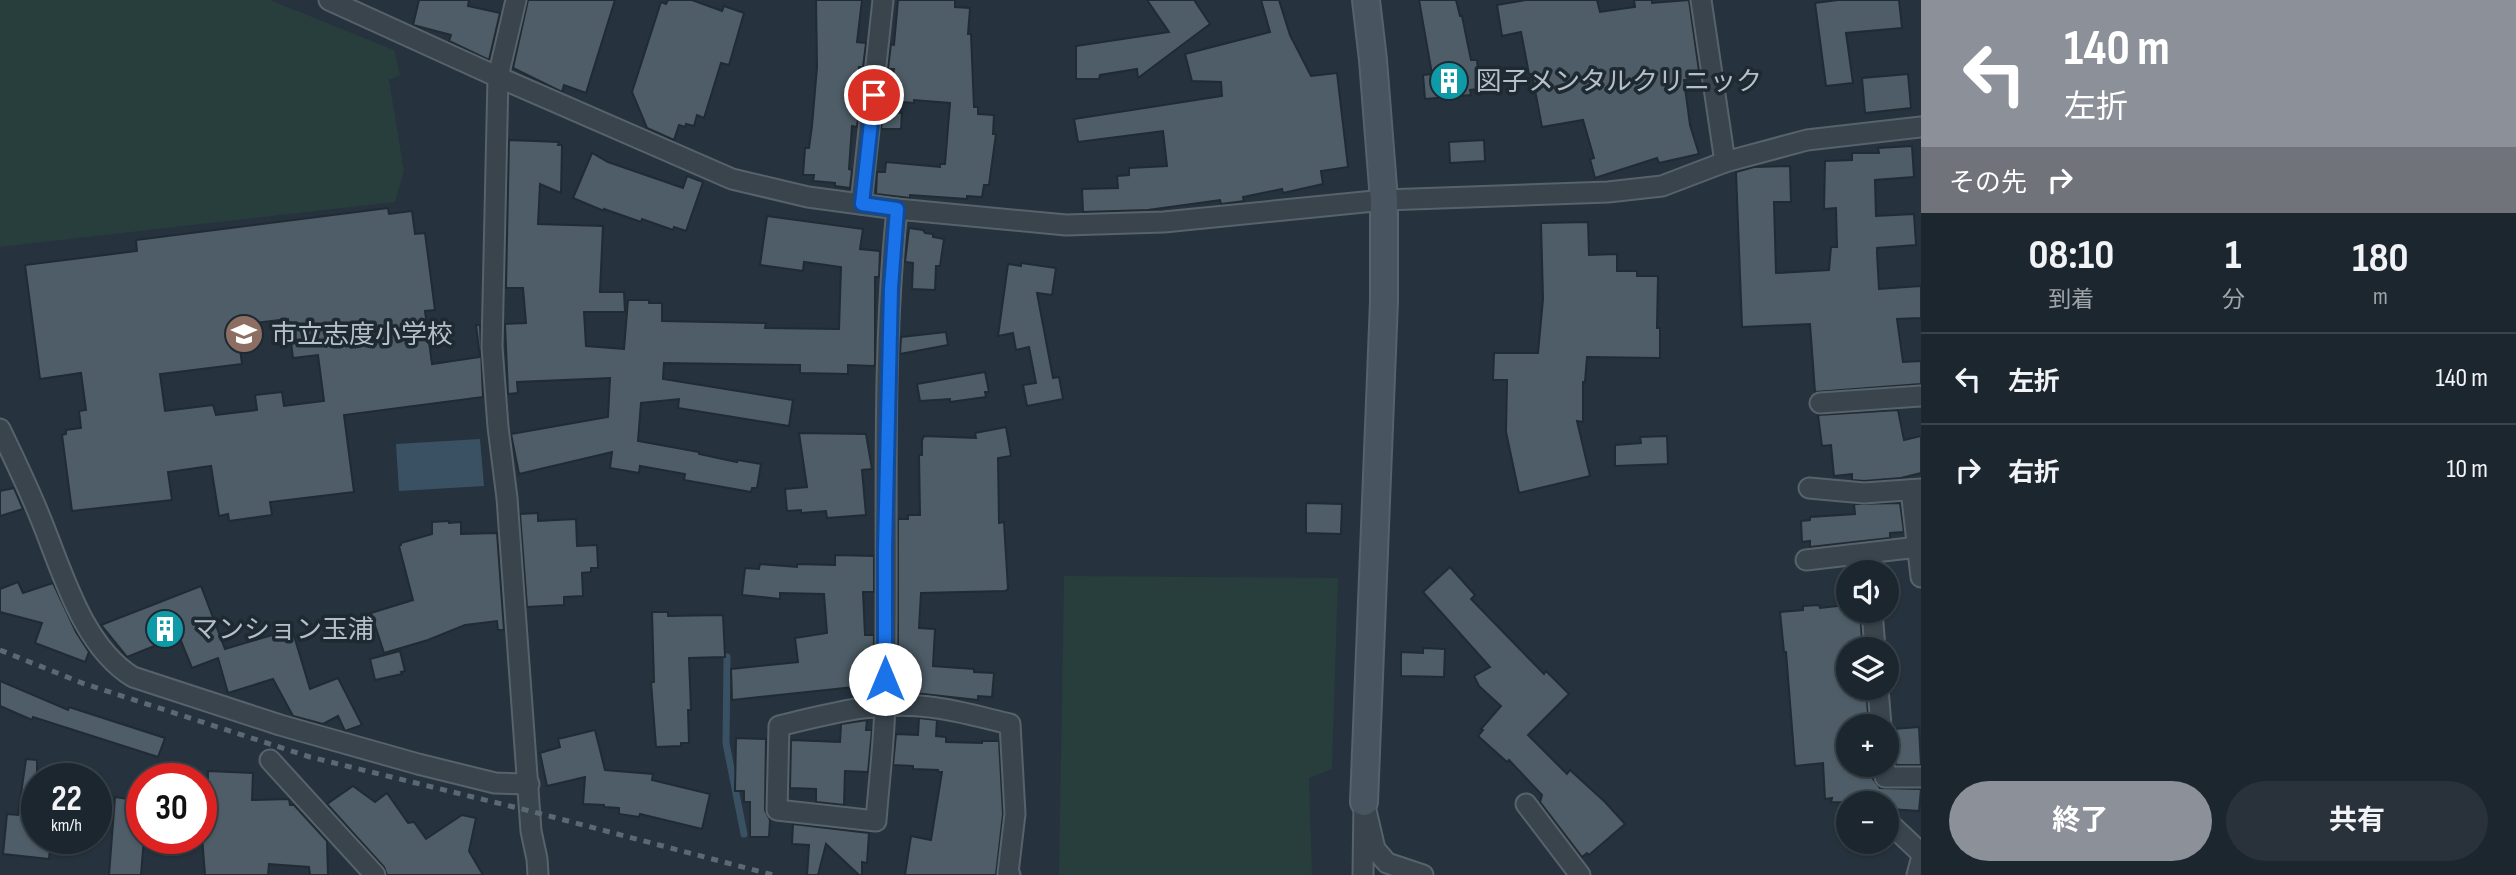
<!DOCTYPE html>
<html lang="ja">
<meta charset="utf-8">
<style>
:root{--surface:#1c262e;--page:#29323a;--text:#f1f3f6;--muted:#a0a5aa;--line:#3a434a;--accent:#8c9099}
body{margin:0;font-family:"Sofia Sans Condensed","Noto Sans JP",sans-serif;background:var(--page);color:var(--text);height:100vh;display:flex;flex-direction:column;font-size:26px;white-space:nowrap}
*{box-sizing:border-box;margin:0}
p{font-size:23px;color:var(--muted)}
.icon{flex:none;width:38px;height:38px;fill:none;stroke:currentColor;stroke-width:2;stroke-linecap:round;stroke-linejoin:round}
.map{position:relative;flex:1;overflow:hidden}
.sheet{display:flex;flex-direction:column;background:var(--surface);width:595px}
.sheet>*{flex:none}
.hud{background:#8c9099;color:#fff;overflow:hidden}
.buttons{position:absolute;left:1836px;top:560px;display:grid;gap:14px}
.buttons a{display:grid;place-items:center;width:63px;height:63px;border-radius:50%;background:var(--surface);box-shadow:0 2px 5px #0004,0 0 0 2px var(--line);font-size:35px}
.speed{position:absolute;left:21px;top:763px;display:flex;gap:14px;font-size:35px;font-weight:700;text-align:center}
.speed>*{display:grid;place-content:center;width:91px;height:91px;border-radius:50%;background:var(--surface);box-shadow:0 2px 5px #0004,0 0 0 2px var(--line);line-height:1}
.speed small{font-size:18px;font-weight:400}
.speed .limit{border:10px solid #d22;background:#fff;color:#111}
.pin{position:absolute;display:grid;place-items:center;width:60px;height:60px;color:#fff;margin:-30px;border:4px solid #fff;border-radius:50%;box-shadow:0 2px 7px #0007}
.me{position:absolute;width:77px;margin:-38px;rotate:0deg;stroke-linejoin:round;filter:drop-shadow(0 0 5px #0008)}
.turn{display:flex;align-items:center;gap:24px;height:147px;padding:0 28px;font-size:32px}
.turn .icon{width:91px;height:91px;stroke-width:2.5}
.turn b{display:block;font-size:49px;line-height:60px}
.then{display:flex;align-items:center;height:66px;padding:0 28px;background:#0003;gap:14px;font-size:26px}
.eta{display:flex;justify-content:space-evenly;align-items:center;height:119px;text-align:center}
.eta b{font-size:42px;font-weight:700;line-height:49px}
.cta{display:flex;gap:14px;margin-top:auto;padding:14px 28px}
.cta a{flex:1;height:80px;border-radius:42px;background:var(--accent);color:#fff;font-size:28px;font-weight:700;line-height:80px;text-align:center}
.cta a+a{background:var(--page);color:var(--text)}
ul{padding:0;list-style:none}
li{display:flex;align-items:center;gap:21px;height:91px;padding:0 28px;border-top:2px solid var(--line)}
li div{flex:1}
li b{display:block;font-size:26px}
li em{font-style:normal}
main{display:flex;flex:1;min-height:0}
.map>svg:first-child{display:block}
.green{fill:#273e3d}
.water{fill:#3a5163}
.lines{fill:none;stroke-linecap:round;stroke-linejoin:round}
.stream{stroke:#3a5163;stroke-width:7}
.building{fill:#4e5d67;stroke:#202b34;stroke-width:2;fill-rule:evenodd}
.street-casing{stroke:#57626b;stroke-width:23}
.secondary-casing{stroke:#57626b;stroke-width:30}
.street{stroke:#39444d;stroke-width:19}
.secondary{stroke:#48545f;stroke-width:26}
.rail{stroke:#5c6973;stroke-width:5;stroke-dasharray:7 7;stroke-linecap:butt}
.route-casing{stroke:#114b97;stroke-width:18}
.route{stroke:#1a73e8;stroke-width:12}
.labels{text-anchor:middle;stroke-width:7;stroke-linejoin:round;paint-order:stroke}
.poi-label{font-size:26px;fill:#b5bfc8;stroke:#1e2932;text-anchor:start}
</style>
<main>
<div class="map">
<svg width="1921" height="875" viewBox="0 0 1921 875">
<rect width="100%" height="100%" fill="#26323d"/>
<g class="green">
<polygon points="0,0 270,0 394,50 400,75 389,80 404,171 395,202 0,247"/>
<polygon points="1064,576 1338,578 1332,769 1309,778 1312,875 1059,875"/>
</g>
<polygon class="water" points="480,439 484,486 399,491 396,444"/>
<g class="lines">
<polyline class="stream" points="727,657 726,743 744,834"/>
</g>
<g class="building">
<polygon points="419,0 469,0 468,6 500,13 489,60 449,41 451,35 413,25"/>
<polygon points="528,0 615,0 586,93 564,85 562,92 513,68"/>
<polygon points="668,0 692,0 722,11 724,6 744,13 729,65 721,63 704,118 697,115 694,126 686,124 685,127 679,125 674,140 647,128 632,92 661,2 666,4"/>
<polygon points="816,0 862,0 857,42 866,43 863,67 859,67 856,109 859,109 857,127 852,126 849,169 852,170 850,188 835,186 835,183 813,181 814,175 803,175 805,148 809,148 812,126 817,67"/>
<polygon points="898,0 955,0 955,7 970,8 968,34 971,34 974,107 978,107 978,114 994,115 993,134 996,134 989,185 984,185 982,197 967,196 967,199 910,195 910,198 876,194 877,172 885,172 886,162 940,167 940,164 945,164 950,103 914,100 914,103 890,101 894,69 888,69 891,44 894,45"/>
<polygon points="1147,0 1194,0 1210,24 1138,78 1137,69 1100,75 1099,79 1076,79 1076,46 1169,32"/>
<polygon points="1261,0 1279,0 1290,35 1311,76 1337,73 1348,167 1321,171 1323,184 1283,193 1282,189 1243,197 1244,201 1237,202 1221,204 1220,200 1148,210 1083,212 1082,189 1118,188 1117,176 1129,175 1129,168 1167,166 1163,131 1078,142 1074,119 1222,96 1221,82 1192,81 1185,54 1270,32"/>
<polygon points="1419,0 1456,0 1460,16 1462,16 1471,60 1477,60 1480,89 1470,90 1471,95 1425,99 1423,75 1432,74"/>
<polygon points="1526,0 1597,0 1600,12 1635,7 1634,0 1652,0 1652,3 1689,0 1700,78 1684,80 1690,125 1699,154 1659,163 1657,158 1595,178 1590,159 1594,158 1583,120 1542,127 1532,74 1529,74 1521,32 1502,36 1497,5"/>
<polygon points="1838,0 1899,0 1902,28 1846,33 1853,83 1826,86 1815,3"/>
<polygon points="1908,74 1911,108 1865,113 1862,78"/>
<polygon points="883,111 902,113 901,129 881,129"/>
<polygon points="509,140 559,142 558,145 562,145 561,193 540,184 538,224 603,226 600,292 624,292 625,312 584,312 586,346 624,349 628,300 649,300 649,303 662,303 662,321 766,323 765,328 839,329 841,267 804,262 803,271 760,265 767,216 863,229 860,249 880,251 879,277 875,277 875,364 874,366 848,365 848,374 800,373 800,365 664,363 663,379 793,400 789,426 678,408 679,399 641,403 638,441 699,452 699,454 737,462 738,460 761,464 757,488 752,488 751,492 684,480 685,474 640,466 639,473 610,468 612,452 519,474 511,434 608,417 610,378 517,382 518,393 508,394 505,324 526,323 523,288 506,288"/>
<polygon points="1484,140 1485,161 1450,163 1449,142"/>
<polygon points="1912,146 1914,177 1875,180 1876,216 1914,214 1916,245 1877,248 1877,253 1879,289 1921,286 1921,318 1897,319 1903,362 1921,361 1921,384 1815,392 1810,324 1742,327 1736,172 1754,167 1790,166 1791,202 1774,202 1776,273 1829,270 1831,247 1837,247 1836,208 1824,209 1825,161 1852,160 1852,153 1879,153 1878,148"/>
<polygon points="592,153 608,162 683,188 687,176 703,182 686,231 674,227 673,230 642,219 641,222 604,209 604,211 573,198"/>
<path d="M388,208l1,6 23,-3 3,23 10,-1 10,77 -10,1 7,53 48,-7 -4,-32h4l3,72 -139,18 10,77 -84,10 2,13 -43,6 -1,-7 -9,2 -8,-50 -43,6 4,28 -100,11 -10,-76 4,-1v-4l15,-2 -2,-17 7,-1 -5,-37 -41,6 -15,-114 112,-14 -1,-11zM288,319l5,39 25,-3 6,46 -40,5 -2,-14 -27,3 2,15 -41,5 -3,-10 -48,6 -5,-37 82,-10 -5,-39z"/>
<polygon points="1588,222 1589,255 1617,254 1617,271 1637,271 1637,276 1658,276 1657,328 1660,328 1660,358 1587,357 1585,382 1583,382 1583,422 1577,421 1590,476 1519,493 1506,432 1507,380 1493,380 1494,353 1538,353 1543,299 1541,223"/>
<polygon points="909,228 923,230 925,233 933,234 933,237 944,239 940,266 936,266 935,290 912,289 913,263 905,262"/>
<polygon points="1021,263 1056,268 1052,295 1037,293 1053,378 1059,377 1063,399 1027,406 1023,385 1036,383 1029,347 1016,350 1013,333 998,336 1008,264 1021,266"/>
<polygon points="946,332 948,345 900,354 901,337"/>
<polygon points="985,372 989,392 985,392 986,397 950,402 950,399 920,401 917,384"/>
<polygon points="1898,410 1904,440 1921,436 1921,473 1901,478 1864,481 1852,480 1852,474 1834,476 1831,445 1822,446 1818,415"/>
<polygon points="1006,427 1011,456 998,458 999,523 1004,522 1008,589 1005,591 921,593 919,628 935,629 933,666 974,669 974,672 994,673 992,697 978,696 978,700 914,693 912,681 898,682 898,519 908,519 908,515 920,515 919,455 922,455 922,440 924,436 976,438 975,433"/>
<polygon points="799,433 866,434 872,469 862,470 866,515 827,518 826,511 801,513 801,510 787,511 785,489 807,487"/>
<polygon points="1667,436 1668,464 1615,466 1615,445 1641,443 1640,437"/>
<polygon points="14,488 23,509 0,516 0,491"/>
<polygon points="1306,503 1342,504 1341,534 1306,533"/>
<polygon points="1900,503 1904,532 1890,533 1890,538 1810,547 1810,541 1802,542 1801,521 1810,520 1810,517 1855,514 1854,504"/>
<polygon points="538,513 538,521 576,519 577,546 597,545 598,568 591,568 591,572 582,573 583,596 564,597 564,605 527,607 520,514"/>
<polygon points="449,521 449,523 461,522 461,534 497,533 504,630 498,630 497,621 465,625 428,640 384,653 371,613 413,600 399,546 401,545 401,543 432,534 432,522"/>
<polygon points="835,555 874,556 874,592 863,592 865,635 874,635 873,685 732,700 731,669 798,662 795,638 827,633 824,594 780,593 780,599 742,595 745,568 759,569 760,564 797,567 797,564 835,565"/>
<polygon points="1450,567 1475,595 1471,599 1544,674 1546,671 1569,694 1528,735 1567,774 1570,770 1605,802 1625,824 1589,855 1587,853 1582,857 1540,802 1542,795 1509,760 1507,762 1478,736 1483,730 1481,729 1501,706 1479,686 1474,676 1490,667 1423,592"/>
<polygon points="18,582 23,593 53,583 76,632 89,652 85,662 35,643 42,623 0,612 0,589"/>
<polygon points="201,586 225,649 292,629 310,689 338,678 362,725 345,731 338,716 323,724 293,716 273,679 228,693 218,658 192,668 179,636 127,657 101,625"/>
<polygon points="1819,605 1820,608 1847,605 1847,611 1860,611 1862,640 1859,640 1859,649 1848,649 1848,688 1866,688 1869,726 1848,726 1848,765 1872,765 1873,779 1880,788 1921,789 1919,811 1890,809 1888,808 1888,803 1831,802 1832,798 1825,799 1823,763 1795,766 1786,652 1784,652 1780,612 1803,610 1803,606"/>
<polygon points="652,612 668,612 668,616 723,615 725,657 689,658 691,710 688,710 689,743 681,743 681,746 656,747 651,682 654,682"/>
<polygon points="1423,648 1445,649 1444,677 1401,676 1401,652 1423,653"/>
<polygon points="400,651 405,671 401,672 402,674 375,680 370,659"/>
<polygon points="0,681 68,710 69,707 165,738 158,757 33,717 32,720 0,706"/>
<polygon points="919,718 937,720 936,736 946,737 946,742 982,743 982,741 999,741 1003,814 996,875 905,875 911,836 931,840 942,772 938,772 938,770 913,769 913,766 893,765 896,734 918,735"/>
<polygon points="867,720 866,730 872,730 868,772 845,771 844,805 816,802 816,789 790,788 791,740 840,742 841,724"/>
<polygon points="1919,727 1921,765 1896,765 1894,758 1886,753 1886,737 1893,729"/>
<polygon points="595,730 605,770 653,774 652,780 710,794 702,829 640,814 639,817 619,814 619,808 604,807 604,805 583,804 585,777 547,786 540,753 560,747 558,739"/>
<polygon points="736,738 766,739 765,810 770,820 769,837 750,837 750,802 744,802 744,791 735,791"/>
<polygon points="26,759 37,760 37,838 51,838 49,859 3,854 7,814 18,815"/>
<polygon points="208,771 253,773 252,800 289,799 290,805 294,805 327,841 328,875 310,875 309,867 269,864 268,875 205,875 202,836 207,836"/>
<polygon points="353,786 375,802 387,793 408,823 414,822 426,839 462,815 476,818 469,851 483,875 387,875 384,867 327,804"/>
<polygon points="115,797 142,801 142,838 144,838 141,875 109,875"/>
<polygon points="793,824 869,833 867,863 862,862 862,875 859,875 826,844 818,875 807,875 809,845 792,844"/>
</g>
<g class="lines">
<defs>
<g id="street">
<polyline points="329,0 498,77 732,179 808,197 897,209 1066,225 1164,222 1384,200 1608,192 1662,186 1725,162 1807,140 1921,127"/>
<polyline points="516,0 498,77 492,347 498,427 507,498 531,831 537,859 538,875"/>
<polyline points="1701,0 1725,162"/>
<polyline points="861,204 883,0"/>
<path d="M897,209c-17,164 -8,330 -12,495 -1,39 -6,78 -9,117l-99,-11 2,-84c49,-12 101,-26 151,-19 27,3 54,11 80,17l5,90 -7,59 2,2"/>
<polyline points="1820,403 1921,396"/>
<path d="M0,429c14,29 28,58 40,88 22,53 42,129 93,160l147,48 138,39 77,19 34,1"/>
<polyline points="1809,488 1864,493 1921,489"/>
<polyline points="1911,490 1921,577"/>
<polyline points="1806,560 1918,547"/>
<polyline points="1872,611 1875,649"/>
<polyline points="1878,688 1881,726"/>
<polyline points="270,760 375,875"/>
<polyline points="1884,765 1885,777 1921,777"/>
<polyline points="1526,804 1580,875"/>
<polyline points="1886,820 1921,853"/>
<polyline points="1363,875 1364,802 1375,849 1387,863 1423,875"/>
<polyline points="1917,875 1921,860"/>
</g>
<polyline id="secondary" points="1364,802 1384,301 1384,200 1373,60 1366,0"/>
</defs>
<use href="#street" class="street-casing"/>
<use href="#secondary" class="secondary-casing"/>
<use href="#street" class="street"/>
<use href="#secondary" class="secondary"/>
<polyline class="rail" points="0,650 82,683 310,757 530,811 773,875"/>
</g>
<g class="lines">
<defs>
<polyline id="route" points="874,95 862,204 897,209 891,288 885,549 885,679"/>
</defs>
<use href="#route" class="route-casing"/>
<use href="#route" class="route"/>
</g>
<defs>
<symbol id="building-disc" viewBox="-11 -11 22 22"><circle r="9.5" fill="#0f9aa8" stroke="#1e2932"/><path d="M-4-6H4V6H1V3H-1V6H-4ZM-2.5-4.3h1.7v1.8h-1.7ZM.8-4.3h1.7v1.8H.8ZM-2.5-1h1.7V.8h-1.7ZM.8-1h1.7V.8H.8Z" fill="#fff"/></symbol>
<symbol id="school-disc" viewBox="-11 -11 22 22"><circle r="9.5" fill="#8d6e63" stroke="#1e2932"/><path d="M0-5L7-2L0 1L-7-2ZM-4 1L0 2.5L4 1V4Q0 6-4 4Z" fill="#fff"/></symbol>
</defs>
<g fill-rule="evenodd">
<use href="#building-disc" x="1427" y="59" width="44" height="44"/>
<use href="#school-disc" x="222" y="312" width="44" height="44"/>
<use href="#building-disc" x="143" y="607" width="44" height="44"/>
</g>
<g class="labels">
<g class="poi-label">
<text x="1476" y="90">図子メンタルクリニック</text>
<text x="271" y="343">市立志度小学校</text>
<text x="192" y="638">マンション玉浦</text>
</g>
</g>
</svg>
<div class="buttons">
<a><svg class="icon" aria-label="sound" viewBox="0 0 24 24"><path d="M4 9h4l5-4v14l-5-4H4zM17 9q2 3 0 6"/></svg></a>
<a><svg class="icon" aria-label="layers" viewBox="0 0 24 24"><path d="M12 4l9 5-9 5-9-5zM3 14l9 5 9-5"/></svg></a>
<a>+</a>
<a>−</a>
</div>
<div class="speed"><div>22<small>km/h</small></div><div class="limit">30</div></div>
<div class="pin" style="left:874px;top:95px;background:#d93025"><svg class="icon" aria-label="arrive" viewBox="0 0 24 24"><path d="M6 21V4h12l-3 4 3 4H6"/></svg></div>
<svg class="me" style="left:885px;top:679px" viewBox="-20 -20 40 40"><circle r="19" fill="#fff"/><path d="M0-13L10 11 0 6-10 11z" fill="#1a73e8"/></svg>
</div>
<section class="sheet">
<div class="hud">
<div class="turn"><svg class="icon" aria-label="left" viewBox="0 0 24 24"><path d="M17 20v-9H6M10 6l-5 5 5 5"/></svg><div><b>140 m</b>左折</div></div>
<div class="then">その先<svg class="icon" aria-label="right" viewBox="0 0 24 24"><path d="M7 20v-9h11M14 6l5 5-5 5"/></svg></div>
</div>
<div class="eta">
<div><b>08:10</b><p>到着</p></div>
<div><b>1</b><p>分</p></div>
<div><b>180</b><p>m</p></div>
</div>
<ul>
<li><svg class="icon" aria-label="left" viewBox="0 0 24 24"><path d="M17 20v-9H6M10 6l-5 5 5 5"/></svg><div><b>左折</b></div><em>140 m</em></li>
<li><svg class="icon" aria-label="right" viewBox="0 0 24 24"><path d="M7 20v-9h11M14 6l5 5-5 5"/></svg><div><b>右折</b></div><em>10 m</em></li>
</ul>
<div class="cta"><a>終了</a><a>共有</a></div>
</section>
</main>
